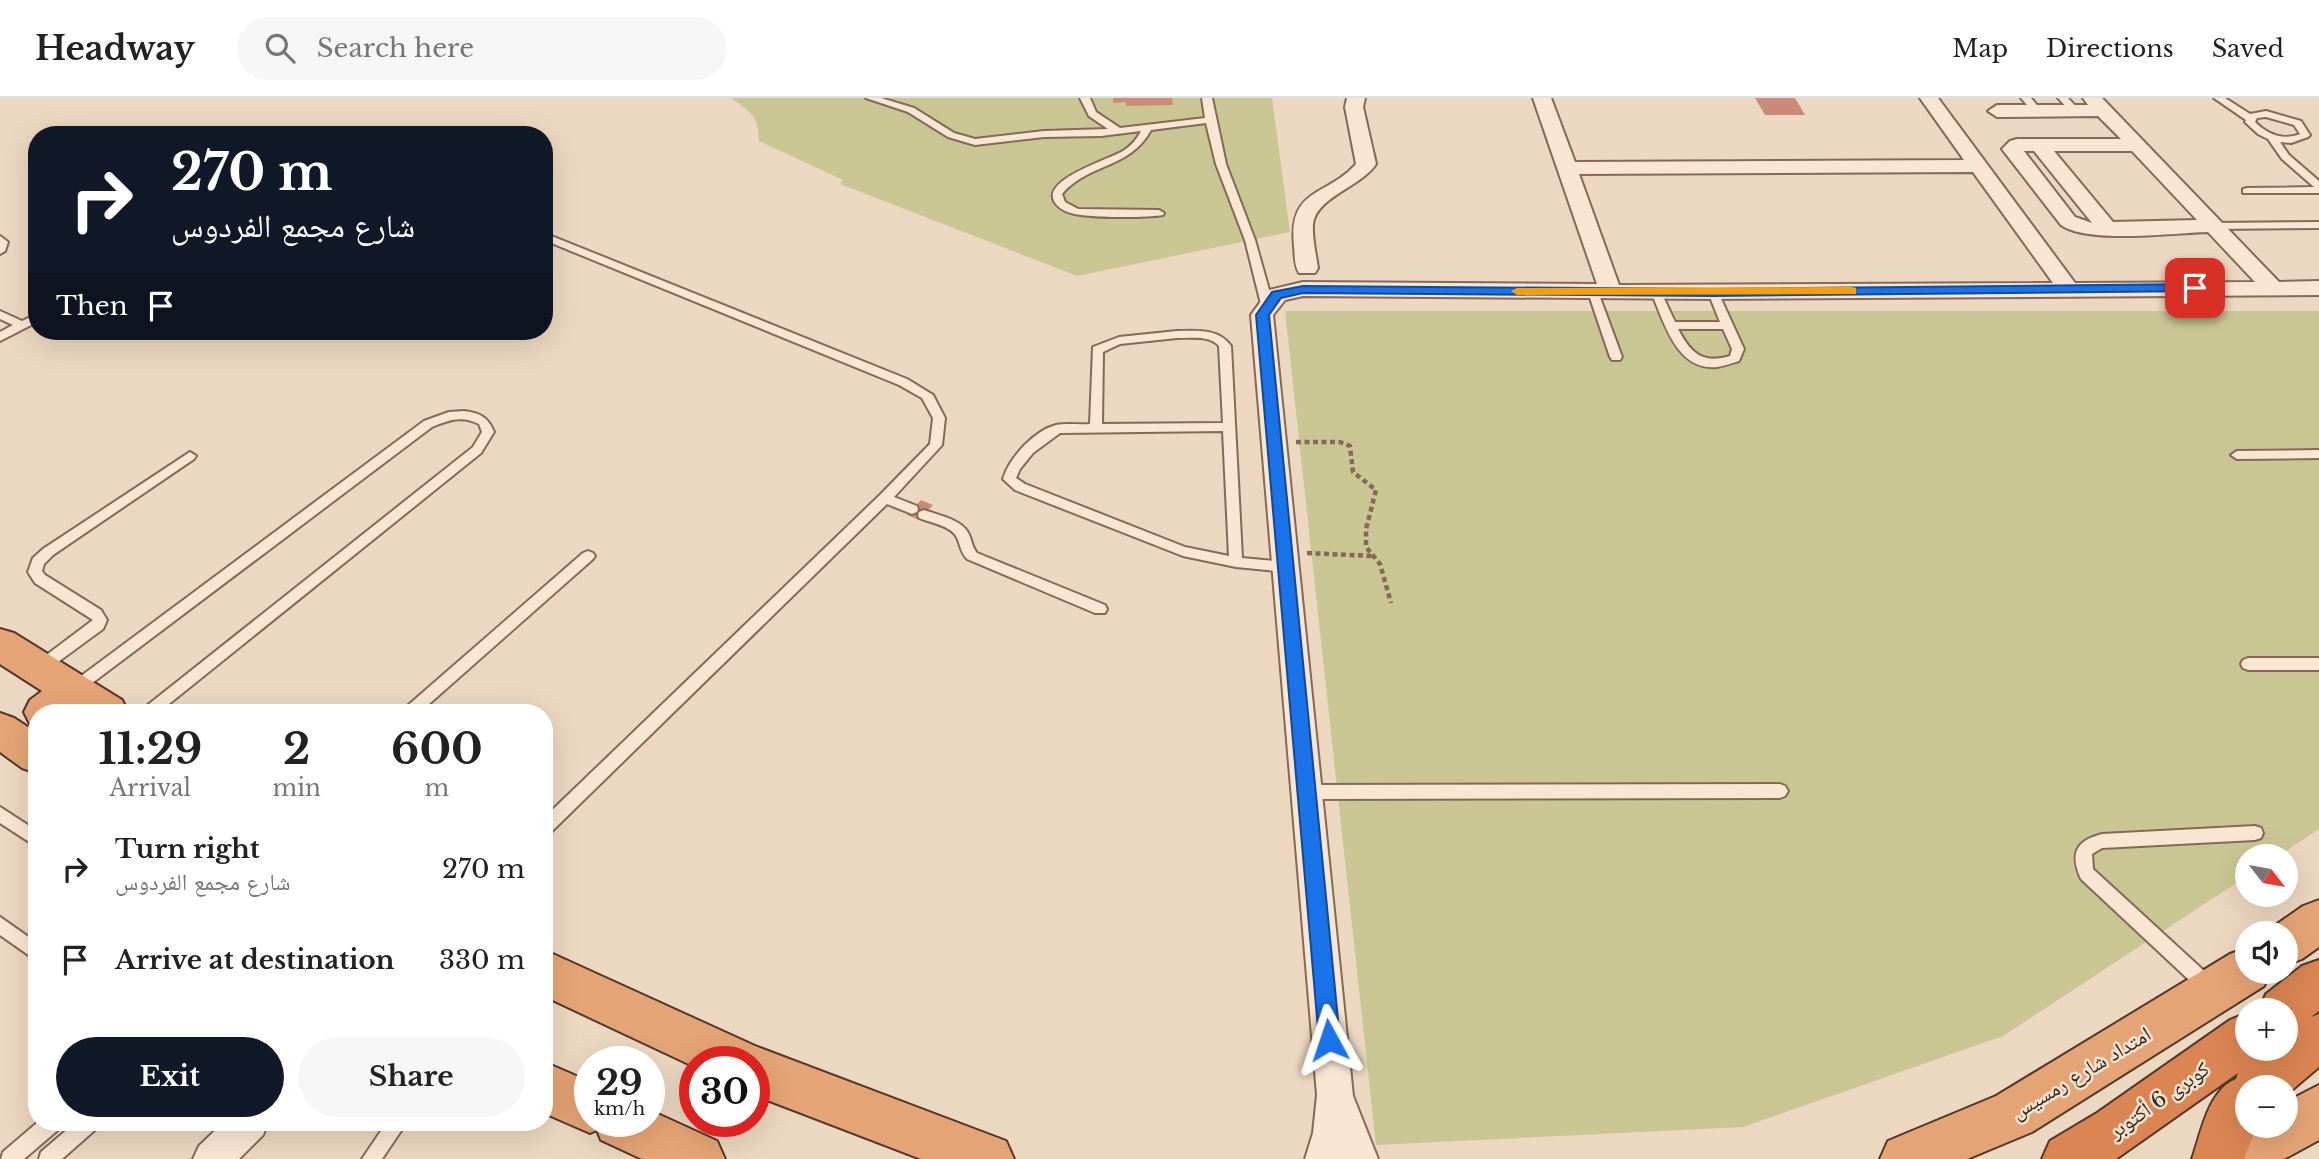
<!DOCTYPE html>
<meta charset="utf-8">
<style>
:root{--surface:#fff;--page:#f6f6f6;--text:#222;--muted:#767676;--line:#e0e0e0;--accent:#111827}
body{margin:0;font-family:"Libre Baskerville","Noto Naskh Arabic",serif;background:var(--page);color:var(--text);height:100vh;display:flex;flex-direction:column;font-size:26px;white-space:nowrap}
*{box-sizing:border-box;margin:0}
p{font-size:23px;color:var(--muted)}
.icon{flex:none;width:38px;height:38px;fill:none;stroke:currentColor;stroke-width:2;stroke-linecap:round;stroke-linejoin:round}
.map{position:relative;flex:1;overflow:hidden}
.drawer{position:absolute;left:28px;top:606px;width:525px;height:427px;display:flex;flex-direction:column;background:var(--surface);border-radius:28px;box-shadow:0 7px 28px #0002}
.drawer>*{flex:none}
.hud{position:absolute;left:28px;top:28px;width:525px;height:214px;border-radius:28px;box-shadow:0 7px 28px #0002;background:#111827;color:#fff;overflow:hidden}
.needle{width:46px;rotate:121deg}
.buttons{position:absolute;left:2235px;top:746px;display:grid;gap:14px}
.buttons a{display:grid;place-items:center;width:63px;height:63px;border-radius:50%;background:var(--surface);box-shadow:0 7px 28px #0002;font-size:35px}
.speed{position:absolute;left:574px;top:948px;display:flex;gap:14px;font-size:35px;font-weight:700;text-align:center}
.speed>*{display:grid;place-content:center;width:91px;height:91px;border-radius:50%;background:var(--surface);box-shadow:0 7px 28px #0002;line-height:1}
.speed small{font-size:18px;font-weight:400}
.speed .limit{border:10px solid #d22;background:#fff;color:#111}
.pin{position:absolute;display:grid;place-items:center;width:60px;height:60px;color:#fff;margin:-30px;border-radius:14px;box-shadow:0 4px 10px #0006}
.me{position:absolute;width:77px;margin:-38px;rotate:355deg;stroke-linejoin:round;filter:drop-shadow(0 0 5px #0008)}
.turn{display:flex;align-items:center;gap:24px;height:147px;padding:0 28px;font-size:32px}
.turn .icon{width:91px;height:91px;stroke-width:2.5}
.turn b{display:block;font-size:49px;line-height:60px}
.then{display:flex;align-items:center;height:66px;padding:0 28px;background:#0003;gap:14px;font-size:26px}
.eta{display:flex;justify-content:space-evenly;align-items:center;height:119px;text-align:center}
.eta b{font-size:42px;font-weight:700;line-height:49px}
.primary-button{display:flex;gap:14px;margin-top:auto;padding:14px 28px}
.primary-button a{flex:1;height:80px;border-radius:42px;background:var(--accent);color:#fff;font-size:28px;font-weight:700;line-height:80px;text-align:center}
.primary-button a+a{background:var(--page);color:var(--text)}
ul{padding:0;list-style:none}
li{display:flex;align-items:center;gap:21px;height:91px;padding:0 28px}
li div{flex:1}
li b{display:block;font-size:26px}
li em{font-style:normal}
header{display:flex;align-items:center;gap:42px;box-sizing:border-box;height:98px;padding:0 35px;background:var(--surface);border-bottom:2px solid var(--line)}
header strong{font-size:33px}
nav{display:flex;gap:38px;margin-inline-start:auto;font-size:24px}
.search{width:490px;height:63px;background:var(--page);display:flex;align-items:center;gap:18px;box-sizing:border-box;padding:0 24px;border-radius:38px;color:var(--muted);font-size:26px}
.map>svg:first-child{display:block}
.green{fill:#cac694}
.building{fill:#ca8a77}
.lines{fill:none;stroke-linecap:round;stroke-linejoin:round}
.service-casing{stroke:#856858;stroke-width:4}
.minor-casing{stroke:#856858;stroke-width:4}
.trunk-casing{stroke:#52372d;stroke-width:4}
.motorway-casing{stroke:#52372d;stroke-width:4}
.path{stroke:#856858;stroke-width:4.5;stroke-dasharray:5 3.5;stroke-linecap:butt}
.service{fill:#f8e6d3;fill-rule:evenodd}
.minor{fill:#f8e6d3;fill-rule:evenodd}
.trunk{fill:#e5a475;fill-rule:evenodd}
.motorway{fill:#db8552;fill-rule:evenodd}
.route{fill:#1a73e8;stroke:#114b97;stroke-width:2}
.slow{fill:#f59e0b}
.labels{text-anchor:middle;stroke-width:5;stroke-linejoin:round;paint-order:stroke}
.near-street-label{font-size:21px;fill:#35241d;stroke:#f4e3cf}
</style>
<header>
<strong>Headway</strong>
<div class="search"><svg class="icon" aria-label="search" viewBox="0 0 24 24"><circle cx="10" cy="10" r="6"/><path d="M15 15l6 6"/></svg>Search here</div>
<nav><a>Map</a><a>Directions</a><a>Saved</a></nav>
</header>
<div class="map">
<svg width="2319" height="1061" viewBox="0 0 2319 1061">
<rect width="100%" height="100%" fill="#ecd7c0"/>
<g class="green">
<path d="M731,0h541l18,134 -213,44 -237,-92 3,-4 -84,-39c-1,-26 -7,-28 -28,-43z"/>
<polygon points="1285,213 2319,213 2319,731 2278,758 2247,758 2247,778 2003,938 1743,1029 1376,1047"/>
</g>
<g class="building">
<polygon points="1113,0 1172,0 1173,7 1126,8 1126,4 1113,5"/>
<polygon points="1755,0 1795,0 1805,17 1765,17"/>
<polygon points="921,402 933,407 919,422 907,417"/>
</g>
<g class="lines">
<defs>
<g id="service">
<path d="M866,0h15l33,10 40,25 21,6 69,-8 64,-2 -19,-13 -9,-18h10l6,14 24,16 85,-10 -3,-20h10l14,66 29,76 18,64 -6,3 -6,-3 -16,-64 -29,-76 -10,-41 -55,7c-21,39 -63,33 -89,64l3,8 13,7 81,1 5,3 -1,2c-17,3 -77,3 -92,-2 -7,-2 -13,-5 -17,-12 -11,-22 56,-42 69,-50 8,-5 14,-12 18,-20l-40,5 -57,1 -69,8 -27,-8 -40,-25z"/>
<polygon points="2021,0 2031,0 2041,12 2039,14 2033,14"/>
<polygon points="2058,0 2068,0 2079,12 2071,14"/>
<path d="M2214,0h11l25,16 16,-3 35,10 9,14 -2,2 -17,6 -11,-1 9,13 30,26v12h-76v-4l4,-1 67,-1 -32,-28 -14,-20 -10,-5 -13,-12 1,-2zM2266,19l28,8 6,9c-17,7 -33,0 -45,-12l2,-4z"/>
<polygon points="2319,124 2319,130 2213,131 2208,128 2213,125"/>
<polygon points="544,135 907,281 933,297 945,320 942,347 894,399 917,408 918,411 917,414 912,416 887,406 550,735 544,737 544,720 880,397 930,346 933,320 922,300 899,287 544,142"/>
<polygon points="0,138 8,144 5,153 0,156"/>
<polygon points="1593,191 1598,194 1622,259 1620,262 1612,262 1610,259 1588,194"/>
<path d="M1656,191l5,3 14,30h45l-12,-30 1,-2h8l27,59 -5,12c-7,2 -15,5 -22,6 -41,4 -53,-46 -66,-75zM1678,231h45l9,20 -2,7c-27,8 -39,-2 -52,-27z"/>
<polygon points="0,213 22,223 37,216 37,224 0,243 0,234 13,227 0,221"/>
<path d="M1177,233c20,0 41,-3 54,15l11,212 44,4 7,5 -2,4 -5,1 -50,-5 -53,-11 -168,-66 -12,-11c6,-21 32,-49 53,-54 11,-2 23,0 34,-1l3,-77 26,-10zM1177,240c13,0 33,-3 42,8l4,77 -121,1 1,-72 17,-8zM1223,333l6,125 -44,-9 -160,-63 -9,-6 4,-9 13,-16 27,-20z"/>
<path d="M464,313c16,2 24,6 30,21l-13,21 -322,259h-17l2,-4 329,-261 9,-15 -3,-8c-16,-9 -31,-4 -47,3l-353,266h-10l-2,-4 2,-4 355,-264 25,-9z"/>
<polygon points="2319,352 2319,360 2237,361 2231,357 2237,353"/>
<polygon points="190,354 196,358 194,361 53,457 44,466 42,473 45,477 101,512 107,522 103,531 43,575 33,575 31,571 33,567 93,522 35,485 28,474 33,460 43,451"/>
<path d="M924,412c14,5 35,9 43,21 5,7 4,15 10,22l128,52 2,4 -2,4h-10l-128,-54c-6,-7 -6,-11 -9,-19 -4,-14 -27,-17 -39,-22l-1,-3 1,-3z"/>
<polygon points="588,453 593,455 595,458 593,461 420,614 403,614 405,610 583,455"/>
<polygon points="2248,560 2319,560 2319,572 2248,572 2243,570 2241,566 2243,562"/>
<polygon points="1780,686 1785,688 1788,693 1785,698 1780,700 1307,701 1302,699 1299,694 1302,689 1307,687"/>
<polygon points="0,709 37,733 37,749 0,725"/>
<path d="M2255,728l6,2 2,5 -2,5 -6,2 -153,8 -10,6 1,15 122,112 3,6 -3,6 -6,2 -6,-2 -122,-114c-11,-25 -6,-38 21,-45z"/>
<polygon points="0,819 37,845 37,863 0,837"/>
<polygon points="38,1024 61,1024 59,1031 24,1061 1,1061 3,1054"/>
<polygon points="76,1024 98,1024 96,1031 62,1061 39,1061 41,1054"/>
<polygon points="387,1024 407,1024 382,1061 362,1061"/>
</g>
<g id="minor">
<path d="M1347,0h18l-2,9 13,57c-15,23 -60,33 -63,60 -1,14 3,30 5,44l-3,5h-16c-5,-8 -4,-18 -5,-27 -6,-59 33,-49 62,-82l-11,-57z"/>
<path d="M1533,0h18l24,64 389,-2 -44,-62h18l137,185 180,-1 -47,-50c-35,1 -120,12 -147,-7l-59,-76 8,-8 7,-2h104l-23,-23 -101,1 -9,-6 9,-6h91l-5,-7h19l177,184 40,-1v14l-606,4 -410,-3 -18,4 -12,15 80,781 25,63h-73l8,-26 4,-38 -66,-780 18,-25 34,-8 294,2zM2024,53h10l58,72 -17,-6zM2054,53h78l65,69 -84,2zM1973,74l80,111 -434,2 -40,-111z"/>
<polygon points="224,1024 268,1024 263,1037 239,1061 193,1061 199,1048"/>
</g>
<g id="trunk">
<polygon points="0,531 14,535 122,602 128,614 37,614 37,628 30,626 24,614 30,602 42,593 0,566"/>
<polygon points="0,615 14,620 37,635 37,675 22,670 0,654"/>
<polygon points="2319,802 2319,849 2302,861 2286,867 2286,835 2268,835 2270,831 2303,808"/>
<polygon points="2247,850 2247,873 2270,873 2264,888 2032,1034 1967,1061 1880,1061 1888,1043 1996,998 2230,856"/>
<polygon points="544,852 755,948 1006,1043 1014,1061 921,1061 754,997 754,964 695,964 695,969 544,898"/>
<polygon points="544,964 590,984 590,1024 649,1024 649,1012 717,1043 725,1061 642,1061 601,1042 597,1032 590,1035 544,1015"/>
<polygon points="2319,987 2319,1042 2284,1061 2204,1061 2212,1043 2247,1025 2247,1027 2286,1027 2286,1004"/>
</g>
<path id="motorway" d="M2319,862v51l-8,6 8,-3v53l-33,28v-8h-39v38h10l-13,34h-52c9,-25 16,-69 44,-80l2,-6 -122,86h-74l8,-18 47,-28 133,-93 17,-7v35h39v-38h-27l7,-16 36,-28z"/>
</defs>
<use href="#service" class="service-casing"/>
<use href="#minor" class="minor-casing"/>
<use href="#trunk" class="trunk-casing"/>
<use href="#motorway" class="motorway-casing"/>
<g class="path">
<polyline points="1296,344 1340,344 1350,348 1353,374 1376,392 1366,431 1366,449 1380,466 1391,505"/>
<polyline points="1307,455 1372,458"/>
</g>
<use href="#service" class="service"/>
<use href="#minor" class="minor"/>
<use href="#trunk" class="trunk"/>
<use href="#motorway" class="motorway"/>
</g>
<polygon class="route" points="2195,186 2200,187 2200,193 1713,198 1303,195 1281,200 1269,217 1340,942 1337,949 1329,952 1322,949 1319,942 1256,217 1272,194 1303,188 1713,191"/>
<polygon class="slow" points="1852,189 1856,190 1856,196 1517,197 1511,193 1517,190"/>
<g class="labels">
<g class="near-street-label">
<text transform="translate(2081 975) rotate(-31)" y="7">امتداد شارع رمسيس</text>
<text transform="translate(2159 1002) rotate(-35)" y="7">كوبرى 6 أكتوبر</text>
</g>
</g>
</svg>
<div class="buttons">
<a><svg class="needle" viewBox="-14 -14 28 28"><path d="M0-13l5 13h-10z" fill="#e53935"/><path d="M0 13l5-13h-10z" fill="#767676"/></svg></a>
<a><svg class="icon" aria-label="sound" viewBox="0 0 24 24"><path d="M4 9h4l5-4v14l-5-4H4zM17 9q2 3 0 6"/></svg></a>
<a>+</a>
<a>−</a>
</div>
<div class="speed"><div>29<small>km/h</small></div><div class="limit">30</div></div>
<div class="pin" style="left:2195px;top:190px;background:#d93025"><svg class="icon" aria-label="arrive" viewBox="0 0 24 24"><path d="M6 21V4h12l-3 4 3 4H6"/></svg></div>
<svg class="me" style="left:1329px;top:942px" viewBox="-20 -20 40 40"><path d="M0-17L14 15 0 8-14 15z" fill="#1a73e8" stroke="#fff" stroke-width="4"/></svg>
<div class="hud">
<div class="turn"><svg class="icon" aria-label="right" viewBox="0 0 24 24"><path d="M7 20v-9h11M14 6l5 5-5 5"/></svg><div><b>270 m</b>شارع مجمع الفردوس</div></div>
<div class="then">Then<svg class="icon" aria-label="arrive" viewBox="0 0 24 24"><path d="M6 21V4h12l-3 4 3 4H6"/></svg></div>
</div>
<section class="drawer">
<div class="eta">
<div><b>11:29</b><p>Arrival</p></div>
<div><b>2</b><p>min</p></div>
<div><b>600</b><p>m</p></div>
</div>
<ul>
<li><svg class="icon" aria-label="right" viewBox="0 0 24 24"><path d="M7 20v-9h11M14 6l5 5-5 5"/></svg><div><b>Turn right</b><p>شارع مجمع الفردوس</p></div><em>270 m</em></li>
<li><svg class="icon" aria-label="arrive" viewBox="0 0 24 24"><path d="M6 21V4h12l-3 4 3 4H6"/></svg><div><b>Arrive at destination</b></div><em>330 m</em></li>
</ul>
<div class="primary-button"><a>Exit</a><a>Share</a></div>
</section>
</div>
